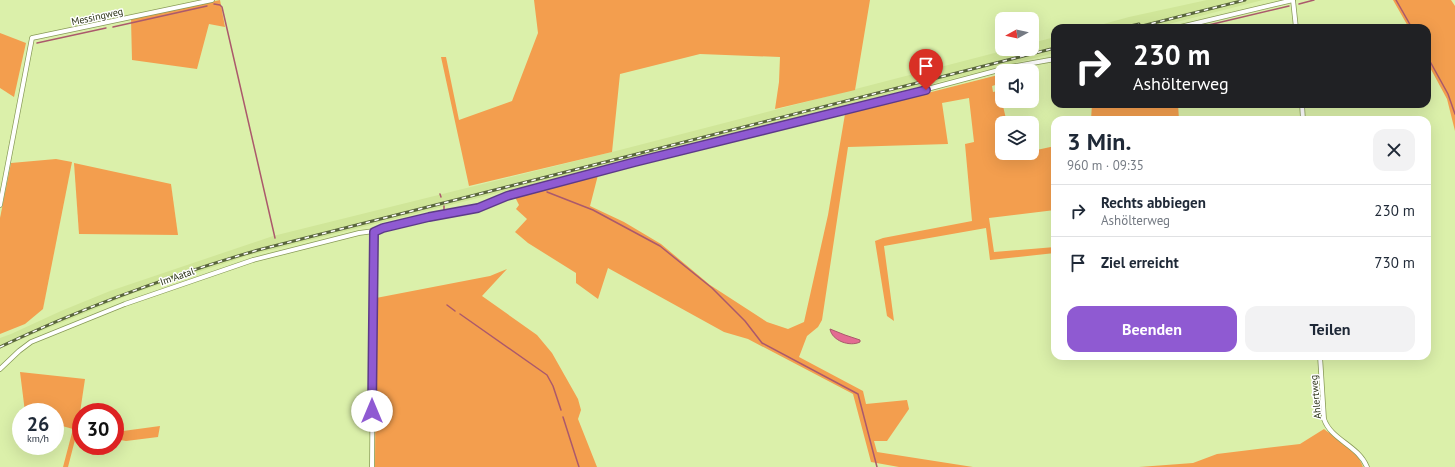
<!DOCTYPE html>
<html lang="de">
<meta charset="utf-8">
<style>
:root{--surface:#fff;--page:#f2f2f3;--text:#1f2937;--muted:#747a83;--line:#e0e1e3;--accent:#8f5ad2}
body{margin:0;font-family:"PT Sans",sans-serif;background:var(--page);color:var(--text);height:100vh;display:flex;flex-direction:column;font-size:15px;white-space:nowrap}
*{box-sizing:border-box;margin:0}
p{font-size:13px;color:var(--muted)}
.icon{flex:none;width:22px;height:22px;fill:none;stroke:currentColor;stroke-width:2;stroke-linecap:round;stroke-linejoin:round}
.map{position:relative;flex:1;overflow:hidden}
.sheet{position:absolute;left:1051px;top:116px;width:380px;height:244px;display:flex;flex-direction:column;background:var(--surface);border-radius:12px;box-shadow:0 4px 16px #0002}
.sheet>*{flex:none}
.hud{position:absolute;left:1051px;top:24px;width:380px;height:84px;border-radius:12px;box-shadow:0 4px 16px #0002;background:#202124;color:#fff;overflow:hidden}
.needle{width:26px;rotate:262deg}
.tools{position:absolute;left:995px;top:12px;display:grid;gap:8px}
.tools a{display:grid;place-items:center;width:44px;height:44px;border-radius:8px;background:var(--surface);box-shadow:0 4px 16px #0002;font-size:20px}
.speed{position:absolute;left:12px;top:403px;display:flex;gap:8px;font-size:20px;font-weight:700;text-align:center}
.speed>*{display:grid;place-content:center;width:52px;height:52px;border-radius:50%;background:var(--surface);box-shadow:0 4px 16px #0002;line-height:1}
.speed small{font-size:10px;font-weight:400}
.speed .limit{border:6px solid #d22;background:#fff;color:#111}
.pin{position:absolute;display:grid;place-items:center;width:34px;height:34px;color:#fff;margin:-41px -17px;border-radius:50% 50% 50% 0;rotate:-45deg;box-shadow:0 0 4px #0007}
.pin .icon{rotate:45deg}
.me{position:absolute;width:44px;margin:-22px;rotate:0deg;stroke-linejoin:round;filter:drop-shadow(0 0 3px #0008)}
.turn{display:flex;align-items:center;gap:14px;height:84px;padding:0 16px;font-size:18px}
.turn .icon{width:52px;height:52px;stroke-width:2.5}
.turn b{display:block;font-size:28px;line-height:34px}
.round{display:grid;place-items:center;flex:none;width:42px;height:42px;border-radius:12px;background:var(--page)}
.overview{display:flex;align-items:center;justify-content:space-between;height:68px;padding:0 16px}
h1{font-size:24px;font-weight:600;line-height:30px}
.cta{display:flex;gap:8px;margin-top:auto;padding:8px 16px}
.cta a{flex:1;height:46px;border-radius:12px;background:var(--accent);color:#fff;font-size:16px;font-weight:600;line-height:46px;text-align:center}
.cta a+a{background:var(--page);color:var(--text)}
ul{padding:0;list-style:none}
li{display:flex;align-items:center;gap:12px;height:52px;padding:0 16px;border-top:1px solid var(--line)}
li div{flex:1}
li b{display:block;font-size:15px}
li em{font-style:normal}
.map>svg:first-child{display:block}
.built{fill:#d0e699}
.green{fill:#f39e4e}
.water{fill:#e36b92;stroke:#ab596c}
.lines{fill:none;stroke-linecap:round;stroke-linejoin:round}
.stream{stroke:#ab596c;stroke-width:1.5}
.minor-casing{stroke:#889a58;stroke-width:5.5}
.minor{stroke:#fff;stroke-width:4}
.rail-casing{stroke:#59653d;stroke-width:3}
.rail{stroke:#fff;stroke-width:1.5;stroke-dasharray:4.5;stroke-linecap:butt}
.route-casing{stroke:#5d3a88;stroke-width:10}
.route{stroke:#8f5ad2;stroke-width:7}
.labels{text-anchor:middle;stroke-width:3;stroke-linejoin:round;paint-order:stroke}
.street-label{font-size:10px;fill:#283014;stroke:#fff}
</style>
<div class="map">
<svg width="1455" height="467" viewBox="0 0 1455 467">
<rect width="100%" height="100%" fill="#dbf0aa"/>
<g class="built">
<polygon points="1207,0 1263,0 1153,28 1089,28 1129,17"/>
<polygon points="1055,37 1055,53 247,256 134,293 24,338 0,349 0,338 11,334 61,311 110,291 273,236 612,152 1010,49 1032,49 1032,43"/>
</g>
<g class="green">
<polygon points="220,0 225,27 209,24 197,69 132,60 131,19"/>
<polygon points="534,0 870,0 855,90 775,109 779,82 780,57 700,54 620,74 612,152 469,186 441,57 446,57 459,120 512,101 538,33"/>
<polygon points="1393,0 1451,0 1455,6 1455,131 1447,99 1427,62 1427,28 1409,28"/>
<polygon points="0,33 26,43 14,97 0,88"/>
<polygon points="1002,74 1002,83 992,86 993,92 1002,90 1002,101 1016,102 1003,106 1007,123 1002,123 1002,153 1032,153 1032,151 1055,146 1055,210 989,218 994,252 1055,247 1055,253 990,260 986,228 884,246 894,321 887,316 875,241 883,238 972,221 965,144 974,142 969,98 942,103 948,144 848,147 822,320 818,327 807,336 799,357 863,391 866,404 907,400 909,409 887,441 874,441 877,452 973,467 899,467 871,462 853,394 748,339 724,332 608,268 598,299 576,283 576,273 528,243 515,232 527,219 516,209 519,205 515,197 598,175 590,206 624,222 661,244 710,285 767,322 788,329 804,322 828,215 845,114"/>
<polygon points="1092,104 1178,104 1179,120 1091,120"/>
<polygon points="56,159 72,162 43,309 25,324 0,334 0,218 11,163"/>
<polygon points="74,163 171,184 178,235 79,234"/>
<polygon points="507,269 482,296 537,335 552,353 578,399 581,410 578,419 597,467 375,467 376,298 490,276"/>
<polygon points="20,372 85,379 78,426 81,427 81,432 77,432 68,467 63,467 73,429 55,424 55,412 25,412"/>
<polygon points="160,426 158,437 126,441 115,439 115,433 118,434 123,431"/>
<path d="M1324,429c13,10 34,21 39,38h-224l54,-4 24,-9 83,-10z"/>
</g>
<path class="water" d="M830,329l15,6 15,5v2c-10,5 -28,-1 -30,-13z"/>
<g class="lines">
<g class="stream">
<polyline points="1396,0 1412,28"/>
<polyline points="214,4 220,5 222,7 275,238"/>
<polyline points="1299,4 1314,0"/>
<polyline points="113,27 207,6"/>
<polyline points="1196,28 1289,6"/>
<polyline points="37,43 106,28"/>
<polyline points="1427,56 1448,94 1455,114"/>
<polyline points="547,192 593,210 660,246 712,288 745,321 762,343 858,394 877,467"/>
<polyline points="440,194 441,197"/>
<polyline points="444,206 444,211"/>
<polyline points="447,305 455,311"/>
<polyline points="460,314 547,375 553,386 561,410"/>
<polyline points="563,417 579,467"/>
</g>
<defs>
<g id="minor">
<polyline points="1293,0 1296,28"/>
<polyline points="1176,28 1293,0"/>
<polyline points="1302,104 1303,120"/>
<polyline points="0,205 32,38 212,0"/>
<path d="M1320,356l4,63c7,21 34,26 43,48"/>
<polyline points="0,369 19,351 31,342 125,304 253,260 359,233 374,231 383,228 429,217 478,208 517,194 650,158 856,108 1010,67 1055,59"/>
<polyline points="372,467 374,231"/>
</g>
</defs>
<use href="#minor" class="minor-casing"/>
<use href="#minor" class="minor"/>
<defs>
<g id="rail">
<polyline points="1121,28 1139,24"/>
<polyline points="1134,28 1245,0"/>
<path d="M0,347c84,-40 169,-71 258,-97l797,-202"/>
</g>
</defs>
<use href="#rail" class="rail-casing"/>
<use href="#rail" class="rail"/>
</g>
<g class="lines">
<defs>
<polyline id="route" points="372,411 374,232 383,228 429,217 478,208 507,196 635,162 926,90"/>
</defs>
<use href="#route" class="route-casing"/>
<use href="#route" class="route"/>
</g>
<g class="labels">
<g class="street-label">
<text transform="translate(97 16) rotate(-12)" y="4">Messingweg</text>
<text transform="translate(177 276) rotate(-19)" y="4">Im Aatal</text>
<text transform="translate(1315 397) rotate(-95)" y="4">Ahlertweg</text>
</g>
</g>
</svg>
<div class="tools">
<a><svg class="needle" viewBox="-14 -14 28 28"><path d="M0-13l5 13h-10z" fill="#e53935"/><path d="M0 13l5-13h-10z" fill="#747a83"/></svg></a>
<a><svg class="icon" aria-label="sound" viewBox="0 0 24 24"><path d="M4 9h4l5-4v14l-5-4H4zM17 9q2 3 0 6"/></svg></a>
<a><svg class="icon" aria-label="layers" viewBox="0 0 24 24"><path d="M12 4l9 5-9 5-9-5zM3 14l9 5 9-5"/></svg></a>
</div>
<div class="speed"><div>26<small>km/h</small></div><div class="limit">30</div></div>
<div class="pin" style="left:926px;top:90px;background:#d93025"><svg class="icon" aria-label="arrive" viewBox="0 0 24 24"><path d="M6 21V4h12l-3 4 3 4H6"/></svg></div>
<svg class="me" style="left:372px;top:411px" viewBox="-20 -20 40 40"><circle r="19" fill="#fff"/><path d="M0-13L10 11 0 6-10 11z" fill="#8f5ad2"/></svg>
<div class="hud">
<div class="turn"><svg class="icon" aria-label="right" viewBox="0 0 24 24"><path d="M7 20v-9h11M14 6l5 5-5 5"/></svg><div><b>230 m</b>Ashölterweg</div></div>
</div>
<section class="sheet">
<div class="overview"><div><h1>3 Min.</h1><p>960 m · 09:35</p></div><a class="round"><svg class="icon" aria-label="close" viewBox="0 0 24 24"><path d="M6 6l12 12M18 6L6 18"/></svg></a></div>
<ul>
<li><svg class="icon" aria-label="right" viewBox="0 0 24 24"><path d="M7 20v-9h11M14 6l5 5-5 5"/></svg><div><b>Rechts abbiegen</b><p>Ashölterweg</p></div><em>230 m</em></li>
<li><svg class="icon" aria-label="arrive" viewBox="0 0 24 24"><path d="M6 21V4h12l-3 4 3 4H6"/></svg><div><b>Ziel erreicht</b></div><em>730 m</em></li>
</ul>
<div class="cta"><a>Beenden</a><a>Teilen</a></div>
</section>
</div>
